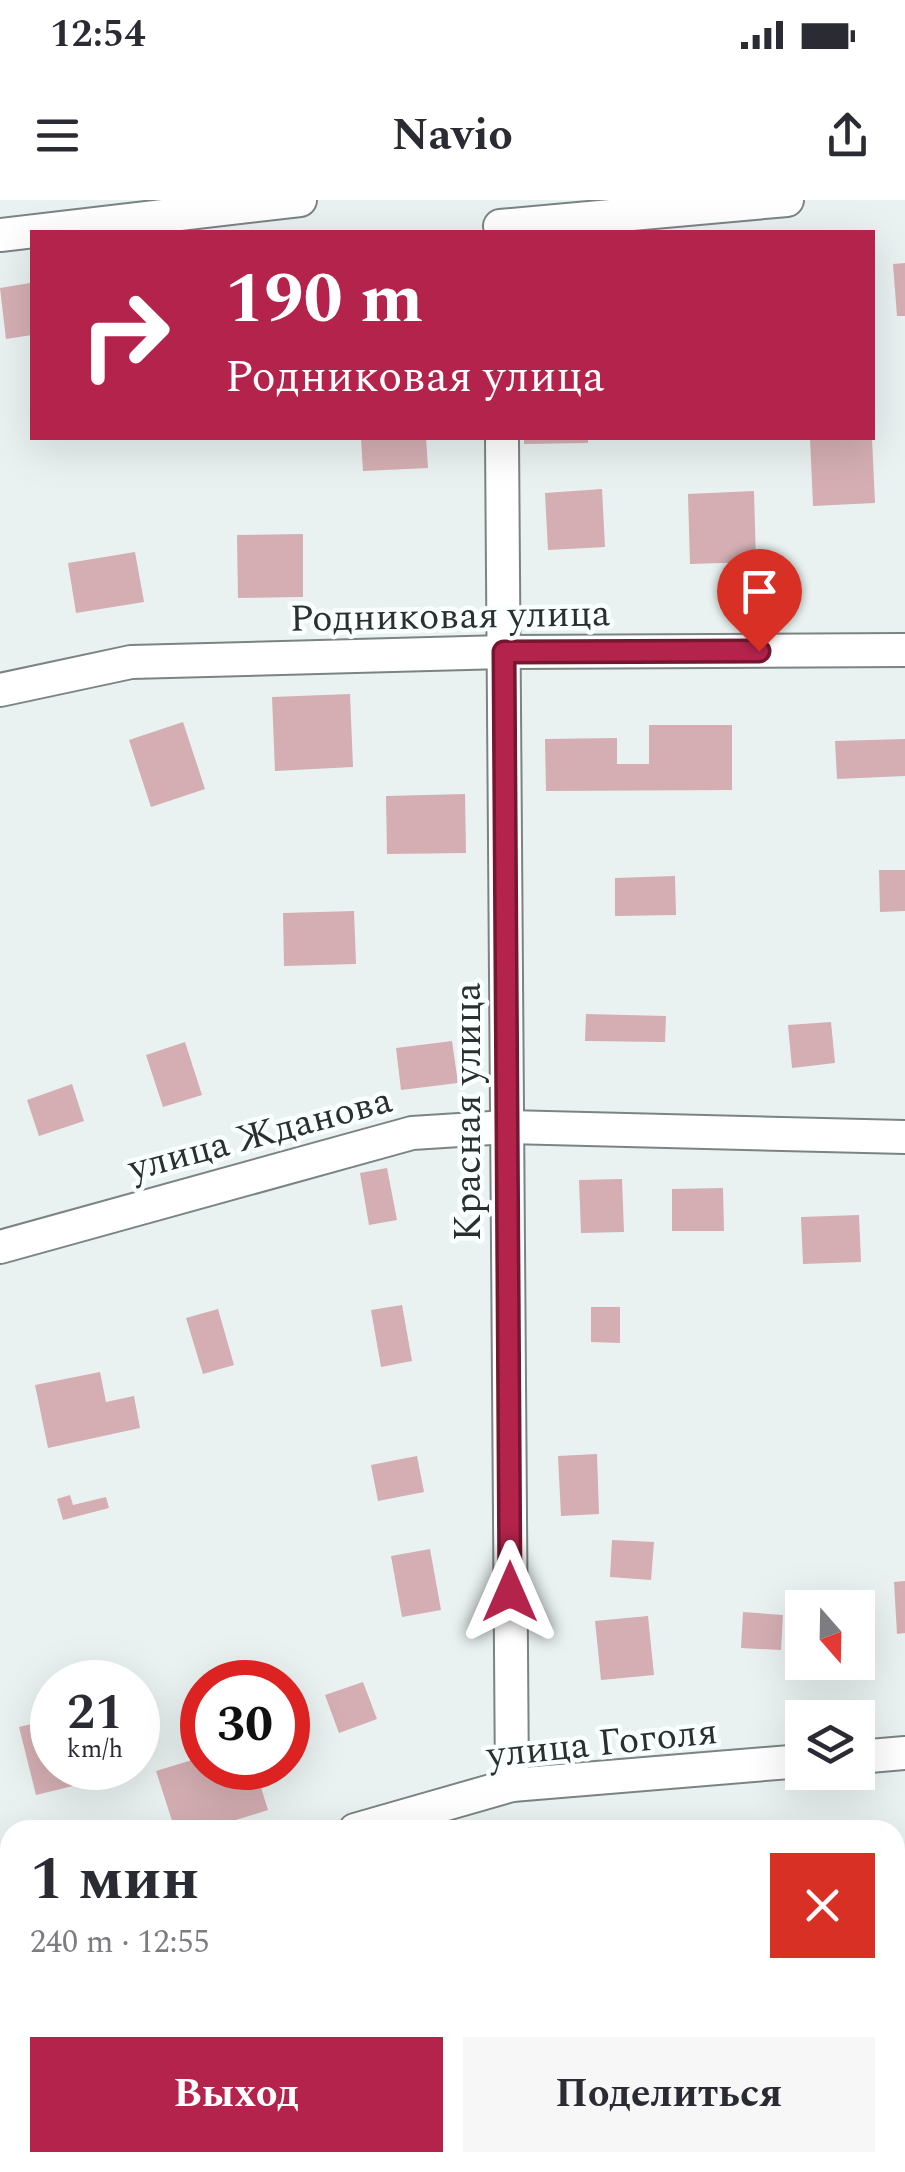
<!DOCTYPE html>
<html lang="ru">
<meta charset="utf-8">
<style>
:root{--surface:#fff;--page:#f7f7f7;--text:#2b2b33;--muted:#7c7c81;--accent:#b4234c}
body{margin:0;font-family:Spectral,serif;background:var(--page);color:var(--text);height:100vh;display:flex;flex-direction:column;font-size:38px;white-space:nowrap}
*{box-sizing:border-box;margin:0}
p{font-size:32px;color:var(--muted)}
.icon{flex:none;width:55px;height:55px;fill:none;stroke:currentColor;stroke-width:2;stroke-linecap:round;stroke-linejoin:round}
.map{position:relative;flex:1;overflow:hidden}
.sheet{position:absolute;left:0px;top:1620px;width:905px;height:352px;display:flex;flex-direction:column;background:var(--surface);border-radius:30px 30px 0 0;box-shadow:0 10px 40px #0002}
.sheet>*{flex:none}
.guide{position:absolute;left:30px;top:30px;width:845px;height:210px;border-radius:0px;box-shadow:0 10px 40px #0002;background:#b4234c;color:#fff;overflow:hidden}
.needle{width:65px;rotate:160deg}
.controls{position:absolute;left:785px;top:1390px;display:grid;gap:20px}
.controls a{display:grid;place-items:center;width:90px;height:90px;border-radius:0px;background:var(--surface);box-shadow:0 10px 40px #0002;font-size:50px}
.speed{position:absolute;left:30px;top:1460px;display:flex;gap:20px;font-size:50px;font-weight:700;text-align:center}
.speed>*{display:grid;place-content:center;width:130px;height:130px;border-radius:50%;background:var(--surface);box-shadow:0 10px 40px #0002;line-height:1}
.speed small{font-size:25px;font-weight:400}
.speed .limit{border:15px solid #d22;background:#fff;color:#111}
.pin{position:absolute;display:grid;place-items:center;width:85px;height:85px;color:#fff;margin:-102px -42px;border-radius:50% 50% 50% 0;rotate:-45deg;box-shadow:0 0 10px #0007}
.pin .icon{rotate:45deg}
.me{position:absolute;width:110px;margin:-55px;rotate:0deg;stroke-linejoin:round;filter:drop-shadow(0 0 8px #0008)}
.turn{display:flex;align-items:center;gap:35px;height:210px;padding:0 30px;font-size:45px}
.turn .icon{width:130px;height:130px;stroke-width:2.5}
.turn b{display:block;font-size:70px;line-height:85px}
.round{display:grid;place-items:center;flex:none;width:105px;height:105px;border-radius:0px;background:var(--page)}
.head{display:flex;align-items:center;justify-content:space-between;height:170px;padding:0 30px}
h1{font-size:60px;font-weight:700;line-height:75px}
.cta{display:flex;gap:20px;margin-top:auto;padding:20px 30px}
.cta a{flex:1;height:115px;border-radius:0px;background:var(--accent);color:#fff;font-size:40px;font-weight:700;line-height:115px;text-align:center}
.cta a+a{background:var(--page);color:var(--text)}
.status{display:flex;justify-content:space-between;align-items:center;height:70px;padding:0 50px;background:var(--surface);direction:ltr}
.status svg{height:28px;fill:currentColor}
header{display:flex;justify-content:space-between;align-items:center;height:130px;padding:0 30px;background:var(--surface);font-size:45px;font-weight:700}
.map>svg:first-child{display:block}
.building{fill:#d4aeb2}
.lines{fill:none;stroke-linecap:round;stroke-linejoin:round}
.minor-casing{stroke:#7b8483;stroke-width:36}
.minor{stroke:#fff;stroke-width:32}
.route-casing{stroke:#751731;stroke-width:25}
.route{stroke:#b4234c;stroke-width:18}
.labels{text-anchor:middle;stroke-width:9;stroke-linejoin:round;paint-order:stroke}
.street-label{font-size:38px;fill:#2b2f2e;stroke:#f9fffe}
</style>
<div class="status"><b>12:54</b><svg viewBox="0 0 49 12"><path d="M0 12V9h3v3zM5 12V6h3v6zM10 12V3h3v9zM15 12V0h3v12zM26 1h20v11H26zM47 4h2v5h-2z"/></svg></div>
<header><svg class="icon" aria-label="menu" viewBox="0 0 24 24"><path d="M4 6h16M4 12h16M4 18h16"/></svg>Navio<svg class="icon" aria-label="share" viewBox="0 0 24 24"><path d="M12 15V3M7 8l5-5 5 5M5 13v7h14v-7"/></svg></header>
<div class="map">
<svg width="905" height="1972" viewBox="0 0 905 1972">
<rect width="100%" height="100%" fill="#e9f2f1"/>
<g class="building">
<polygon points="905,63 905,116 897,116 893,64"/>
<polygon points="30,83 32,135 6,139 0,88"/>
<polygon points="361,238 426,238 428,268 363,271"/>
<polygon points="524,238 588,238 588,243 524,244"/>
<polygon points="810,238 872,238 875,303 813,306"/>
<polygon points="602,289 605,347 548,350 545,293"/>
<polygon points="754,291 756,362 690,364 688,294"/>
<polygon points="303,334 303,397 238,398 237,335"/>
<polygon points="135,352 144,402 76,413 68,363"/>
<polygon points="350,494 353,567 275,571 272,497"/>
<polygon points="183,522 205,589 151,607 129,540"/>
<polygon points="649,525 732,525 732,590 546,591 545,539 617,538 617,564 649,564"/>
<polygon points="905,539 905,576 837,579 835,541"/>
<polygon points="465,594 466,653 387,654 386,596"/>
<polygon points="879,670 905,670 905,711 880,712"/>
<polygon points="675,676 676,715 615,716 615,678"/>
<polygon points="354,711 356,764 284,766 283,713"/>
<polygon points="586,814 666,816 665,842 585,841"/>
<polygon points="831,822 835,863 792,868 788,825"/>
<polygon points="452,841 458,883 401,890 396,848"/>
<polygon points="185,842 202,895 163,907 146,855"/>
<polygon points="72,884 84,921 39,936 27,900"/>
<polygon points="387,968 397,1020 369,1025 360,973"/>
<polygon points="622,979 624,1032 581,1033 579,980"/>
<polygon points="723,988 724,1031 672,1031 672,989"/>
<polygon points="859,1015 861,1062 803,1064 801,1017"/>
<polygon points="402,1105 412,1161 381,1167 371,1110"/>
<polygon points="591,1107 620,1107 620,1143 591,1142"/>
<polygon points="218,1109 234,1165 203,1174 186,1118"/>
<polygon points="100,1172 106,1202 134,1196 140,1228 48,1248 35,1185"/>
<polygon points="597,1254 599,1314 561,1316 558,1256"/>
<polygon points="417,1256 424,1292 378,1301 371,1265"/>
<polygon points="70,1295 73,1305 106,1297 109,1308 63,1320 57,1299"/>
<polygon points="612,1340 654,1342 651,1380 610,1377"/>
<polygon points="430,1349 441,1410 402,1417 391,1356"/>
<polygon points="905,1381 905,1433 897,1434 894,1382"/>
<polygon points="743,1412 783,1415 781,1450 741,1448"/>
<polygon points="648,1416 654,1475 601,1480 595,1421"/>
<polygon points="363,1482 377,1519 339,1533 325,1495"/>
<polygon points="52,1519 52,1568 77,1568 81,1584 36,1595 19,1527"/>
<polygon points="202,1557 202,1568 255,1568 268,1610 204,1630 175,1630 156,1571"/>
<polygon points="905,1714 905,1763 903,1763 895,1716"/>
<polygon points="905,1868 905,1927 895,1930 895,1871"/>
<polygon points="679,1962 750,1962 753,1972 681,1972"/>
</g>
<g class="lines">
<defs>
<g id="minor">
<polyline points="500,26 787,0"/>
<polyline points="0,35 300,0"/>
<polyline points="502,238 512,1585"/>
<polyline points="0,490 131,462 504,452 905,450"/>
<polyline points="0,1047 412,933 507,927 905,937"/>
<polyline points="858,1557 905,1553"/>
<polyline points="355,1630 512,1585 802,1561"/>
<polyline points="0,1732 10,1729"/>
</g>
</defs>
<use href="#minor" class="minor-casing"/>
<use href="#minor" class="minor"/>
</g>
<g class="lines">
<defs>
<polyline id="route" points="510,1392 504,452 759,451"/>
</defs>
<use href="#route" class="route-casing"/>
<use href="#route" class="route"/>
</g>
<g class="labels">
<g class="street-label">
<text transform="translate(450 415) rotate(-1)" y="13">Родниковая улица</text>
<text transform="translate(467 912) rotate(-90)" y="13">Красная улица</text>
<text transform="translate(260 933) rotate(-15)" y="13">улица Жданова</text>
<text transform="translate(602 1542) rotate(-6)" y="13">улица Гоголя</text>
</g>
</g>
</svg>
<div class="controls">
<a><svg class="needle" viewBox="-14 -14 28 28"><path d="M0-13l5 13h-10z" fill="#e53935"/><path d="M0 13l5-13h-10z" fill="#7c7c81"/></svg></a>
<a><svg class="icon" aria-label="layers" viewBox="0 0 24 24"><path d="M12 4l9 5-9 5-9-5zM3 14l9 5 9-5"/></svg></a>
</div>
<div class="speed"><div>21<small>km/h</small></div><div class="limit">30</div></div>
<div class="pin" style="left:759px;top:451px;background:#d93025"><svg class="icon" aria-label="arrive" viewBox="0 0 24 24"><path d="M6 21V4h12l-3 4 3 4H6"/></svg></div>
<svg class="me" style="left:510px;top:1392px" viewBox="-20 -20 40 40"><path d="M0-17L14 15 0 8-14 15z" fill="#b4234c" stroke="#fff" stroke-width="4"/></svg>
<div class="guide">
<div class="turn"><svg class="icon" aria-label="right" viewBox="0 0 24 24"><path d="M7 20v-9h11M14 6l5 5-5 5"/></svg><div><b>190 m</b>Родниковая улица</div></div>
</div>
<section class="sheet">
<div class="head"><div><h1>1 мин</h1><p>240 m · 12:55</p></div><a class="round" style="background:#d93025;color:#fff"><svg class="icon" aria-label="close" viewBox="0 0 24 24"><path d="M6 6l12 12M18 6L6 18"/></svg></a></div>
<div class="cta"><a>Выход</a><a>Поделиться</a></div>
</section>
</div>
